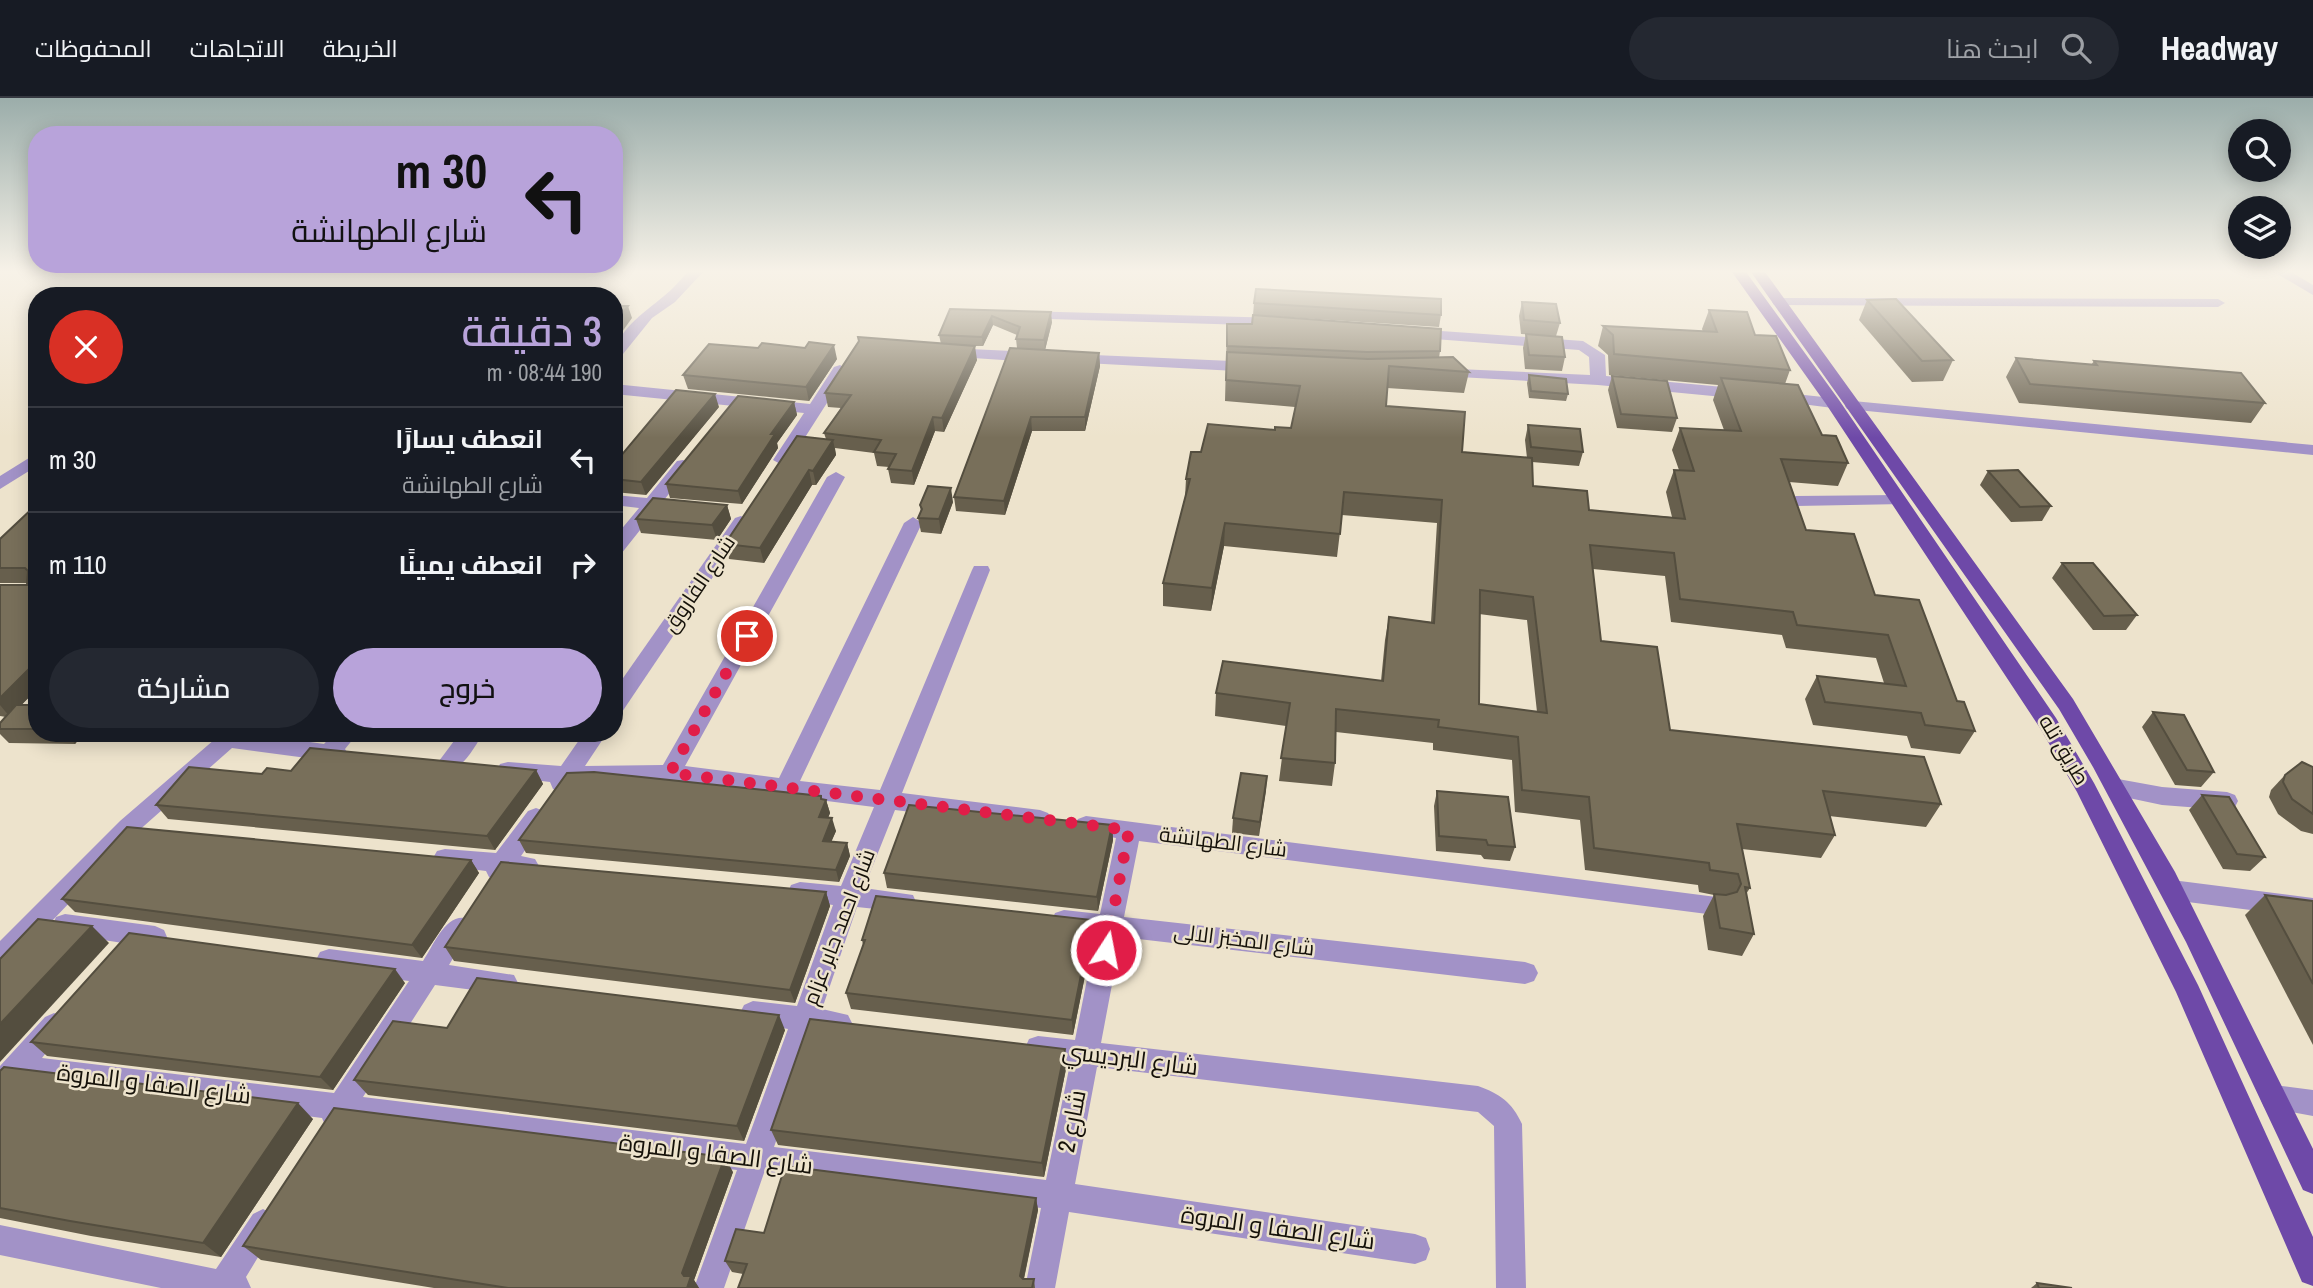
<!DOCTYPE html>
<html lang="ar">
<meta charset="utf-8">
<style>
:root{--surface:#171b24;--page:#242831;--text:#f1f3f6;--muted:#9ea1a6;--line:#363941;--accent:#b8a3da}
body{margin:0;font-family:"Archivo Narrow",Cairo,sans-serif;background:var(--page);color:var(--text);direction:rtl;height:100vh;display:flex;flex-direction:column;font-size:26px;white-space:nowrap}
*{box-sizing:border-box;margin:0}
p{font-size:23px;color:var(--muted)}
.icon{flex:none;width:38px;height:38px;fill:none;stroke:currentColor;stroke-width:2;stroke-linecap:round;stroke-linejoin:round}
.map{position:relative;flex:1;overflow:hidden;direction:ltr}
.drawer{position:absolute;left:28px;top:189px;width:595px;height:455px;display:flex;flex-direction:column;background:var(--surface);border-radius:28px;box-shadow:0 4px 18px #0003;direction:rtl}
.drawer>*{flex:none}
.hud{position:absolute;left:28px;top:28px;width:595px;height:147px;border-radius:28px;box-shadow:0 4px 18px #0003;direction:rtl;background:#b8a3da;color:#111;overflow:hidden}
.fabs{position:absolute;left:2228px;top:21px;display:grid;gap:14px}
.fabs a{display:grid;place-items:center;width:63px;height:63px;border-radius:50%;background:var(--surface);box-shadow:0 4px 18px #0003;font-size:35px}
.pin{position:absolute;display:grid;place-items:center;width:60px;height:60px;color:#fff;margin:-30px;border:4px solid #fff;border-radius:50%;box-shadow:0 2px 7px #0007}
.me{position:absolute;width:77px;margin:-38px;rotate:11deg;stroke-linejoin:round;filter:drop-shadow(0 0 5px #0008)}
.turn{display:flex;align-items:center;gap:24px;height:147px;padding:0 21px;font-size:32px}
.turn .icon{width:91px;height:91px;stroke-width:2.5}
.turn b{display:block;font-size:49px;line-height:60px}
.round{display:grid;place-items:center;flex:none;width:74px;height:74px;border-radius:37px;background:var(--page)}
.head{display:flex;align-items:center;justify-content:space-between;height:119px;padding:0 21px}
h1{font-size:42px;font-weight:600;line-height:52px;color:var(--accent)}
.action{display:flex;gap:14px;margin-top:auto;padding:14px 21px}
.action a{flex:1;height:80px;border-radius:42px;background:var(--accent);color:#111;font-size:28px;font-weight:600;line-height:80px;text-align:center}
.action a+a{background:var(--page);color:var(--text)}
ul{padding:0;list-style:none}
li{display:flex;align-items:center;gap:21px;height:105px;padding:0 21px;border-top:2px solid var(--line)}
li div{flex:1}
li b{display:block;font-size:26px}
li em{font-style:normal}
header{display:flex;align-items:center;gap:42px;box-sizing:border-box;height:98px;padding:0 35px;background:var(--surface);border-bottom:2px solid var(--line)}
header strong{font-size:33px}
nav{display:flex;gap:38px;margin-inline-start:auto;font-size:24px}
.search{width:490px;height:63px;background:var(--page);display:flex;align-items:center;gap:18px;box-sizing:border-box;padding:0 24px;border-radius:38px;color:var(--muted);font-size:26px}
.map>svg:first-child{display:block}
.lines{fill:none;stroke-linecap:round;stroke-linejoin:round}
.minor{fill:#a292c7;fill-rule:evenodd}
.major{fill:#6e49a8;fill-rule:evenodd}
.wall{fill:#675f4d;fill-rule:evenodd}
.shaded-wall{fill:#544e3f}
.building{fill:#786f5a;stroke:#544e3f;stroke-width:2;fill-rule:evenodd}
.route{stroke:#e11d48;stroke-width:12;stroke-dasharray:0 21.6}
.labels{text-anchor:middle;stroke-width:5;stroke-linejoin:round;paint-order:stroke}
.street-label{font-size:21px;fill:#151109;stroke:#ede3cc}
.near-street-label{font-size:24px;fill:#151109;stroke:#ede3cc}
</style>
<header>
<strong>Headway</strong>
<div class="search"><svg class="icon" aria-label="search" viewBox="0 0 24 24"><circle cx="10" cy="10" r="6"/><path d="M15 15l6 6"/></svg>ابحث هنا</div>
<nav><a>الخريطة</a><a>الاتجاهات</a><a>المحفوظات</a></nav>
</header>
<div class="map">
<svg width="2313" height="1190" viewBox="0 0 2313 1190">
<rect width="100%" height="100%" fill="#ede3cc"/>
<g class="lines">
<g class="minor">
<path d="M688,174h15l-28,30 -23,16 -33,41 -5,2c0,-30 29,-47 50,-65 9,-7 16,-16 24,-24z"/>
<polygon points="2274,174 2291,174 2313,187 2313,197"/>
<polygon points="1779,200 2218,201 2225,205 2218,209 1774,207 1772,204 1774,201"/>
<polygon points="1022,213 1280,220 1287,224 1280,228 1017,220 1015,217 1017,214"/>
<polygon points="1413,231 1583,243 1605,257 1606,278 1744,291 1752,296 1744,301 1598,287 1441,278 1435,276 1433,273 1435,270 1590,277 1589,259 1579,252 1408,239 1405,236 1408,233"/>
<polygon points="948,250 1035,254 1043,259 1035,264 943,258 940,255 943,252"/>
<polygon points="1071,256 1255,264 1263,269 1255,274 1066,264 1063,261 1066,258"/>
<polygon points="840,267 848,272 788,366 782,367 773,362 804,315 614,296 614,286 810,306 834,269"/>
<polygon points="1776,294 1833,300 1841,305 1833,310 1770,302 1768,299 1770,296"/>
<polygon points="1853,303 2313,347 2313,357 1847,311 1845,308 1847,305"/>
<polygon points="37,355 37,368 0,391 0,378"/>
<polygon points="683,362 692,367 664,402 671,407 668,411 656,412 621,456 614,458 614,440 639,410 614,407 614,397 647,400 677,363"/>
<path d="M836,374l9,5 -160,289 94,12 125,-255 9,-6 9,6 -122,258 80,9 92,-220 2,-4h14l2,4 -88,223 138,17 8,3 4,6 -4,6 -8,3 -145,-18 -31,78 49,7 3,7 -3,7 -9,3 -47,-5 -35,102 26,6 4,8 -4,8 -9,4 -25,-3 -40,115 272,33 24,-116 -41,-7 -4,-9 4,-9 9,-3 37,4 21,-106 -41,-7 -3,-7 3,-7 9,-3 36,4 16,-76 -38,-7 -4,-6 4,-6 8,-3 638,82 3,7 -3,7 -9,3 -576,-74 -15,76 401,45 9,3 4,8 -4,8 -9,3 -404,-47 -20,106 377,43c22,8 34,16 44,38l4,164h-30l-2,-162 -16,-14 -381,-45 -22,117 340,50 11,4 4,11 -4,11 -11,4 -346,-52 -14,76h-30l16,-80 -277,-35 -40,115h-30l43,-118 -389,-49 -3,4 -10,4 -10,-4 -3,-7 -299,-38 -13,15 -10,4v-33l45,-49 9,-4 9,4 4,8 -25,33 292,35 75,-112 -80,-10 -9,-3 -4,-8 4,-8 9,-3 94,12c11,-16 23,-50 46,-42l3,7 -23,39 65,10 4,8 -4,8 -9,3 -70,-9 -72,112 383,47 42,-115 -44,-8 -4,-8 4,-8 9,-4 44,5 36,-101 -42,-6 -3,-7 3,-7 9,-3 41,4 33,-79 -204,-26 -97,2c-6,8 -11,9 -20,6l-3,-7 -50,-6 -3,-6 3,-6 8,-2 53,4 23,-33h23l-22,33 78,-1 164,-288z"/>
<polygon points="1898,397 1907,402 1904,406 1796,408 1787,403 1796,398"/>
<polygon points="741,418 750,424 622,614 614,617 614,593 735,420"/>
<polygon points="222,635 247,635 324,646 334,635 358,635 345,651 348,656 345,662 337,664 232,650 136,735 9,868 0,871 0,843 120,723"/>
<path d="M460,635h23c-9,16 -25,44 -44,38l-3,-6z"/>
<polygon points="2118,681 2162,689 2227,694 2235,697 2238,703 2235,709 2227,712 2162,707 2110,696 2107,690 2110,684"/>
<polygon points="536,710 544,713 548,719 521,758 535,761 539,768 535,775 527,778 508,776 497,782 489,779 486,773 437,767 433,760 437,753 445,751 496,755 528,713"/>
<polygon points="2172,782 2313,800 2313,820 2172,802 2163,799 2160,792 2163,785"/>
<polygon points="65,816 155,828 164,832 167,839 164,846 155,850 65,836 56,833 53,826 56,819"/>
<polygon points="2274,987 2313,992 2313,1018 2264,1009 2260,1000 2264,991"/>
<polygon points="263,1111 273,1116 278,1126 246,1179 251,1190 161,1190 0,1157 0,1127 216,1171 253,1116"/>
</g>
<g class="major">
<polygon points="1732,174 1746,174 1839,302 2056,620 2094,685 2198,887 2313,1139 2313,1188 2302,1184 2176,894 2077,694 2040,630 1826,306"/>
<polygon points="1751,174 1765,174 2073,601 2175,774 2313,1051 2313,1096 2303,1092 2186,844 2093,669 2059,611"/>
</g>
</g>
<g class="wall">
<polygon points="1867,202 1953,262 1943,283 1912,284 1859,222"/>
<polygon points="1522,204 1560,225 1556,238 1521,236 1519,218"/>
<polygon points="1254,205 1441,217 1439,229 1253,217"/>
<polygon points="950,211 1052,224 1045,252 1017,250 1016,241 1017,237 993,227 983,248 969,248 977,262 944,334 935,333 914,387 891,385 888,371 889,369 877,368 874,355 835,350 836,357 816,387 812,387 764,465 729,461 725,446 826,341 824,335 841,310 828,309 825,295 941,246 939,237"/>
<path d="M1709,212l46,25 35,35 -5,14 37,51 26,28 -10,23 -49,-4 17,48 69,65 82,106 18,30 -15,23 -49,-6 -4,-12 -94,-11 -8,-26 12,-23 67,7 -8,-25 -90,-10 -4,-13 -111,-13 -6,-46 -72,-7 8,72 69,89 271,74 -15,23 -97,-11 6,19 -14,23 -79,-9 8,39 -4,6 8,40 -12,22 -34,-6 -5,-34 11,-21 -15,-3 -1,-7 -113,-15 -5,-50 -65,-8 -3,-52 -79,-10v-7l-97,-11 -1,31 -3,23 -53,-5 7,-55 -71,-10 1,-23 165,-12 4,-41 4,-23 42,5 6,-99 -95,-8 -5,42 -113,-11 -13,65 -48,-5v-23l22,-86 1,-18 15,-27 74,-22 16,-2 4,-21 -70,-6 2,-77 213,27 -1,7 30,14 -5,21 -77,-5 -1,18 76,46 65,6 -2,-18 3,-15 55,27 -4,14 -47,-4 1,24 56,24 83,7 -6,-25 8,-22h5l-7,-20 8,-22 44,2 -11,-30 5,-15 -109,-10 -1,-20 -10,-9 5,-20 100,6 -1,-3zM1479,516l48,6 10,92 -58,-8z"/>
<polygon points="1526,236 1565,259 1562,273 1525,271 1523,250"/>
<polygon points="1010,250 1099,255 1100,268 1085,333 1032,333 1005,417 956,413 954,399"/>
<polygon points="2016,260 2091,267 2094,263 2265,305 2251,325 2019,305 2006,279"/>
<polygon points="837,261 809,303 688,291 683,277"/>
<polygon points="1529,277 1568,296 1566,303 1529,300 1527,285"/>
<polygon points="1612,278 1677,320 1672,334 1617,330 1608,292"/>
<polygon points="794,304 797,317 777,345 778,350 742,406 670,400 666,386"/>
<polygon points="719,309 646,397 614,394 614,366"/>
<polygon points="1988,373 2051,408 2042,423 2011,424 1980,387"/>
<polygon points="953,404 941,436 921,434 918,420 921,414 920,407"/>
<polygon points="37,406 37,591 21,607 37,607 37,635 84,635 75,646 9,645 0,636 0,625 6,619 0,618 0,487 27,487 27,485 0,485 0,441"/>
<polygon points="727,407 731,421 717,442 641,435 636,421"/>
<polygon points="2062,465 2137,517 2126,532 2093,532 2052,480"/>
<polygon points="2153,614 2214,674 2201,689 2175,687 2142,629"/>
<polygon points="270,635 331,635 324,642"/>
<polygon points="2313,669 2313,736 2301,733 2278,716 2269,699 2271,692 2285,677"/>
<polygon points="536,672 543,686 495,752 168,721 156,707 262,676 291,673"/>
<polygon points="1267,678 1259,738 1232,735 1233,720"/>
<polygon points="1437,693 1515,749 1510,763 1484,761 1481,757 1436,753 1434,708"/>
<polygon points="2202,697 2265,759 2250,773 2223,771 2189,712"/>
<polygon points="822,701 826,702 830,715 828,720 836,733 831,744 847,745 850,758 839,784 526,755 519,742"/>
<polygon points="1112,727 1113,742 1098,813 887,790 884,775"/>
<polygon points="471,762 479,775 422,860 75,814 62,801"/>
<polygon points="826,794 830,808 795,905 454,863 445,849"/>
<polygon points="2265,797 2313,803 2313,947 2245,817"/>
<polygon points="1092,822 1093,838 1073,937 851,911 846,895 863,847 862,842"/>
<polygon points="405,885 333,992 47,958 31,944"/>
<polygon points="447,930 785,932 744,1043 368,997 354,982"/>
<polygon points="1067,966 1044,1079 778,1047 771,1032"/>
<polygon points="0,973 313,1021 221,1159 91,1138 0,1120"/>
<polygon points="733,1074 694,1182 699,1190 434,1190 261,1162 243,1148"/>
<polygon points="1036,1100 1038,1112 1024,1181 1034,1181 1035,1190 738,1190 743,1176 732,1174 725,1163 764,1135"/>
<polygon points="2037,1185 2072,1190 2031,1190"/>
</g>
<g class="shaded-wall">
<polygon points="628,208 632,220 614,245 614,227"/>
<polygon points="1051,214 1052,224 1045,252 1044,242"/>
<polygon points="992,218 993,227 983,248 982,239"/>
<polygon points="834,247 837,261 809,303 806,289"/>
<polygon points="975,248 977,262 944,334 942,320"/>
<polygon points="1099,255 1100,268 1085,333 1085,319"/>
<polygon points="715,296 719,309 646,397 641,384"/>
<polygon points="794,304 797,317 777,345 778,350 742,406 738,393 771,336"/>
<polygon points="933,319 935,333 914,387 912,373"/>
<polygon points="1031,319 1032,333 1005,417 1004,403"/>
<polygon points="833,342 836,357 816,387 813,373"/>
<polygon points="809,372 812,387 764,465 760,450"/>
<polygon points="951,390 953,404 941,436 939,421"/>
<polygon points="727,407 731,421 717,442 712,427"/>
<polygon points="1225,425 1224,448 1211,513 1212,490"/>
<polygon points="37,563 37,591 10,619 0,607 0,600"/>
<polygon points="66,635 84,635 75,646"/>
<polygon points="319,635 331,635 324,642"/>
<polygon points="536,672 543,686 495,752 487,738"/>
<polygon points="1267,678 1266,693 1259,738 1260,724"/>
<polygon points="821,698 824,707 826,702 830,715 823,732 819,719"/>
<polygon points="832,720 836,733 826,756 823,743"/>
<polygon points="1112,727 1113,742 1098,813 1097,799"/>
<polygon points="847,745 850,758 839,784 836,772"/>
<polygon points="471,762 479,775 422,860 412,847"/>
<polygon points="826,794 830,808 795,905 790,892"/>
<polygon points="1092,822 1093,838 1073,937 1072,922"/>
<polygon points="92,828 109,845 0,964 0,926"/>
<polygon points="395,871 405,885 333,992 320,979"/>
<polygon points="779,917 785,932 744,1043 737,1028"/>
<polygon points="1065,951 1067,966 1044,1079 1042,1065"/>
<polygon points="298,1005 313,1021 221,1159 203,1145"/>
<polygon points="725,1059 733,1074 694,1182 699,1190 687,1190 682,1175"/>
<polygon points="1036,1100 1038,1112 1022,1189 1020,1178"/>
</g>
<g class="building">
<polygon points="1256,191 1441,201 1441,217 1254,205"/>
<polygon points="1896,201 1953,262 1922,263 1867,202"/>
<polygon points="1522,204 1556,206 1560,225 1524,222"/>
<polygon points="614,208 628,208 614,227"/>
<polygon points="950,211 1051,214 1044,242 1016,241 1020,229 992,218 982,239 939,237"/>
<polygon points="1709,212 1747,214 1755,237 1776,238 1790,272 1614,256 1613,237 1603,228 1717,234"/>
<polygon points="1253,217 1441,231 1440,253 1367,254 1227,248 1227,226 1252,226"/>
<polygon points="1526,236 1562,239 1565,259 1529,257"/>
<polygon points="858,239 975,248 942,320 933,319 912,373 888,371 896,356 874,354 881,342 824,335 851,297 825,295 859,243"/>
<polygon points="809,244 834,247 806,289 683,277 709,246 758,250 762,245 805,250"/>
<polygon points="1010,250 1099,255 1085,319 1031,319 1004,403 954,399"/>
<path d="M1227,254l141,7 85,-2 16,15 -80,-6 -3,40 79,6 -3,40 70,6 1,28 54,5 2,19 96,9 -11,-49 20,1 -14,-43 61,3 -20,-53 77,7 24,50 14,1 12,27 -67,-4 25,71 48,4 21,61 44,5 38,101 7,1 11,29 -50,-6 -4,-12 -96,-11 -8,-26 89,10 -18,-51 -91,-10 -4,-13 -113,-13 -6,-46 -84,-8 11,96 56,6 13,83 254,27 17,47 -118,-13 12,44 -98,-11 13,64 -5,-1 9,47 -34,-6 -6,-34 12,1 11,-3 4,-8 -3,-10 -28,-4 -1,-7 -115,-15 -5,-51 -67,-7 -4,-53 -80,-10 1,-7 -103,-11 -1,54 -54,-5 9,-55 -74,-10 7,-32 160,20 6,-64 45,6 8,-123 -98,-8 -4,42 -115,-11 -13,65 -49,-5 27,-104h-4l5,-27h10l7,-28 67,6v-3l16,1 9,-42 -74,-6zM1480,492l53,7 14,116 -68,-9z"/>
<polygon points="2016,260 2097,267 2094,263 2241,275 2265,305 2030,286"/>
<polygon points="1529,277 1566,281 1568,296 1531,293"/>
<polygon points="1612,278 1667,283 1677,320 1621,316"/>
<polygon points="676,292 715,296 641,384 614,381 614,366"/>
<polygon points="738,298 794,304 771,336 775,336 738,393 666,386"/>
<polygon points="1528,327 1580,331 1583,354 1531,349"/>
<polygon points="797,338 833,342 813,373 809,372 760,450 725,446"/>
<polygon points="2018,372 2051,408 2020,409 1988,373"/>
<polygon points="928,388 951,390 939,421 918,420 922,411 920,407"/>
<polygon points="653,400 727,407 712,427 636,421"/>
<polygon points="37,406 37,563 0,600 0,487 27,487 28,473 25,470 0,470 0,441"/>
<polygon points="2062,465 2093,465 2137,517 2104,518"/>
<polygon points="16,607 37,607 37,631 0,631 0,625"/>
<polygon points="2153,614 2184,617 2214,674 2187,672"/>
<polygon points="310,650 536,672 487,738 156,707 189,669 262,676 267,670 291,673"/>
<polygon points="2302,664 2313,669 2313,716 2292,701 2283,684 2285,677"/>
<polygon points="594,674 821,698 821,701 826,702 819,719 832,720 823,743 847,745 836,772 519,742 567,675"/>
<polygon points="1241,675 1267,678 1260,724 1233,720"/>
<polygon points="1437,693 1508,699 1515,749 1488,747 1486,742 1439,738"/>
<polygon points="2202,697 2229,699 2265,759 2237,756"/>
<polygon points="909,707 1112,727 1097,799 884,775"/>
<polygon points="127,729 471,762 412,847 62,801"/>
<polygon points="501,764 826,794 790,892 445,849"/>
<polygon points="2265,797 2313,803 2313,886"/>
<polygon points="876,798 1092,822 1072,922 846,895 865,842 862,842"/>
<polygon points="38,821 92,828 0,926 0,861"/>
<polygon points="129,835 395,871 320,979 31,944"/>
<polygon points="477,880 779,917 737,1028 354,982 393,923 447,930"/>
<polygon points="810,921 1065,951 1042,1065 771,1032"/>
<polygon points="4,969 298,1005 203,1145 70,1123 0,1110 0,973"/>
<polygon points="334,1010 725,1059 682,1175 684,1178 691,1178 687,1190 508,1190 243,1148"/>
<polygon points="785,1068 1036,1100 1020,1178 1023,1181 1034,1181 1032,1190 738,1190 747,1166 725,1163 736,1131 764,1135"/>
<polygon points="2037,1185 2072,1190 2039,1190"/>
</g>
<linearGradient id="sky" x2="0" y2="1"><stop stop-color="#9badaa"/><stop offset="0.51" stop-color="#f7f2e8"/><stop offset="1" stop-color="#f7f2e8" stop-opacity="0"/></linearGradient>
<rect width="2313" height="340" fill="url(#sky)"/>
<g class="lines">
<polyline class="route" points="747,538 670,675 1129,732 1106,852"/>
</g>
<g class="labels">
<g class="street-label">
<text transform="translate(699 486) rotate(-56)" y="7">شارع الفاروق</text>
<text transform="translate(2064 652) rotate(59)" y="7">طريق تله</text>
<text transform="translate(1223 744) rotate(7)" y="7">شارع الطهانشة</text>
<text transform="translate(839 829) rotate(-69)" y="7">شارع احمد جابر عزام</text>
<text transform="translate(1244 842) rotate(7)" y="7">شارع المخبز الالى</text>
</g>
<g class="near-street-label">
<text transform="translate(1130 961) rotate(7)" y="8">شارع البرديسي</text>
<text transform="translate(154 986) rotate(7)" y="8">شارع الصفا و المروة</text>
<text transform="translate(1072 1023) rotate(-79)" y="8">شارع 2</text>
<text transform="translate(716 1056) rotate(7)" y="8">شارع الصفا و المروة</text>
<text transform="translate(1278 1130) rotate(8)" y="8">شارع الصفا و المروة</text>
</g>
</g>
</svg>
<div class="fabs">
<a><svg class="icon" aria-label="search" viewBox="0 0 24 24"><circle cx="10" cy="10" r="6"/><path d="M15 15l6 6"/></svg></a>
<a><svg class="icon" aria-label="layers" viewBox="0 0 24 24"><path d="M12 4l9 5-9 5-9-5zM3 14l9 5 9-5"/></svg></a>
</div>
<div class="pin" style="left:747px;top:538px;background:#d93025"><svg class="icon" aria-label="arrive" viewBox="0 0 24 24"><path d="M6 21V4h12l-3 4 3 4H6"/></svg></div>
<svg class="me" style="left:1106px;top:852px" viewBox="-20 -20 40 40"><circle r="17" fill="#e11d48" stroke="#fff" stroke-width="3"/><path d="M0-11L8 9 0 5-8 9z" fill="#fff"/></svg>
<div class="hud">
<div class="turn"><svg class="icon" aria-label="left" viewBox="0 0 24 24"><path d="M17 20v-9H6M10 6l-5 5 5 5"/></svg><div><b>30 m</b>شارع الطهانشة</div></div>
</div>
<section class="drawer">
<div class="head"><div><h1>3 دقيقة</h1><p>190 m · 08:44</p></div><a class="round" style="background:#d93025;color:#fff"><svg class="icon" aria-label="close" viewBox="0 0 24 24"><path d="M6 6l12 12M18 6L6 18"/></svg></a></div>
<ul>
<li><svg class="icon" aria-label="left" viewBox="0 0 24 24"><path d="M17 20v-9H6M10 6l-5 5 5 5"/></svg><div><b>انعطف يسارًا</b><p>شارع الطهانشة</p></div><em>30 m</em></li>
<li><svg class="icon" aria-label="right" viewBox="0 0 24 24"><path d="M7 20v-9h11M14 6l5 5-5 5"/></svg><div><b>انعطف يمينًا</b></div><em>110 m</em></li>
</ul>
<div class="action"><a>خروج</a><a>مشاركة</a></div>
</section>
</div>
